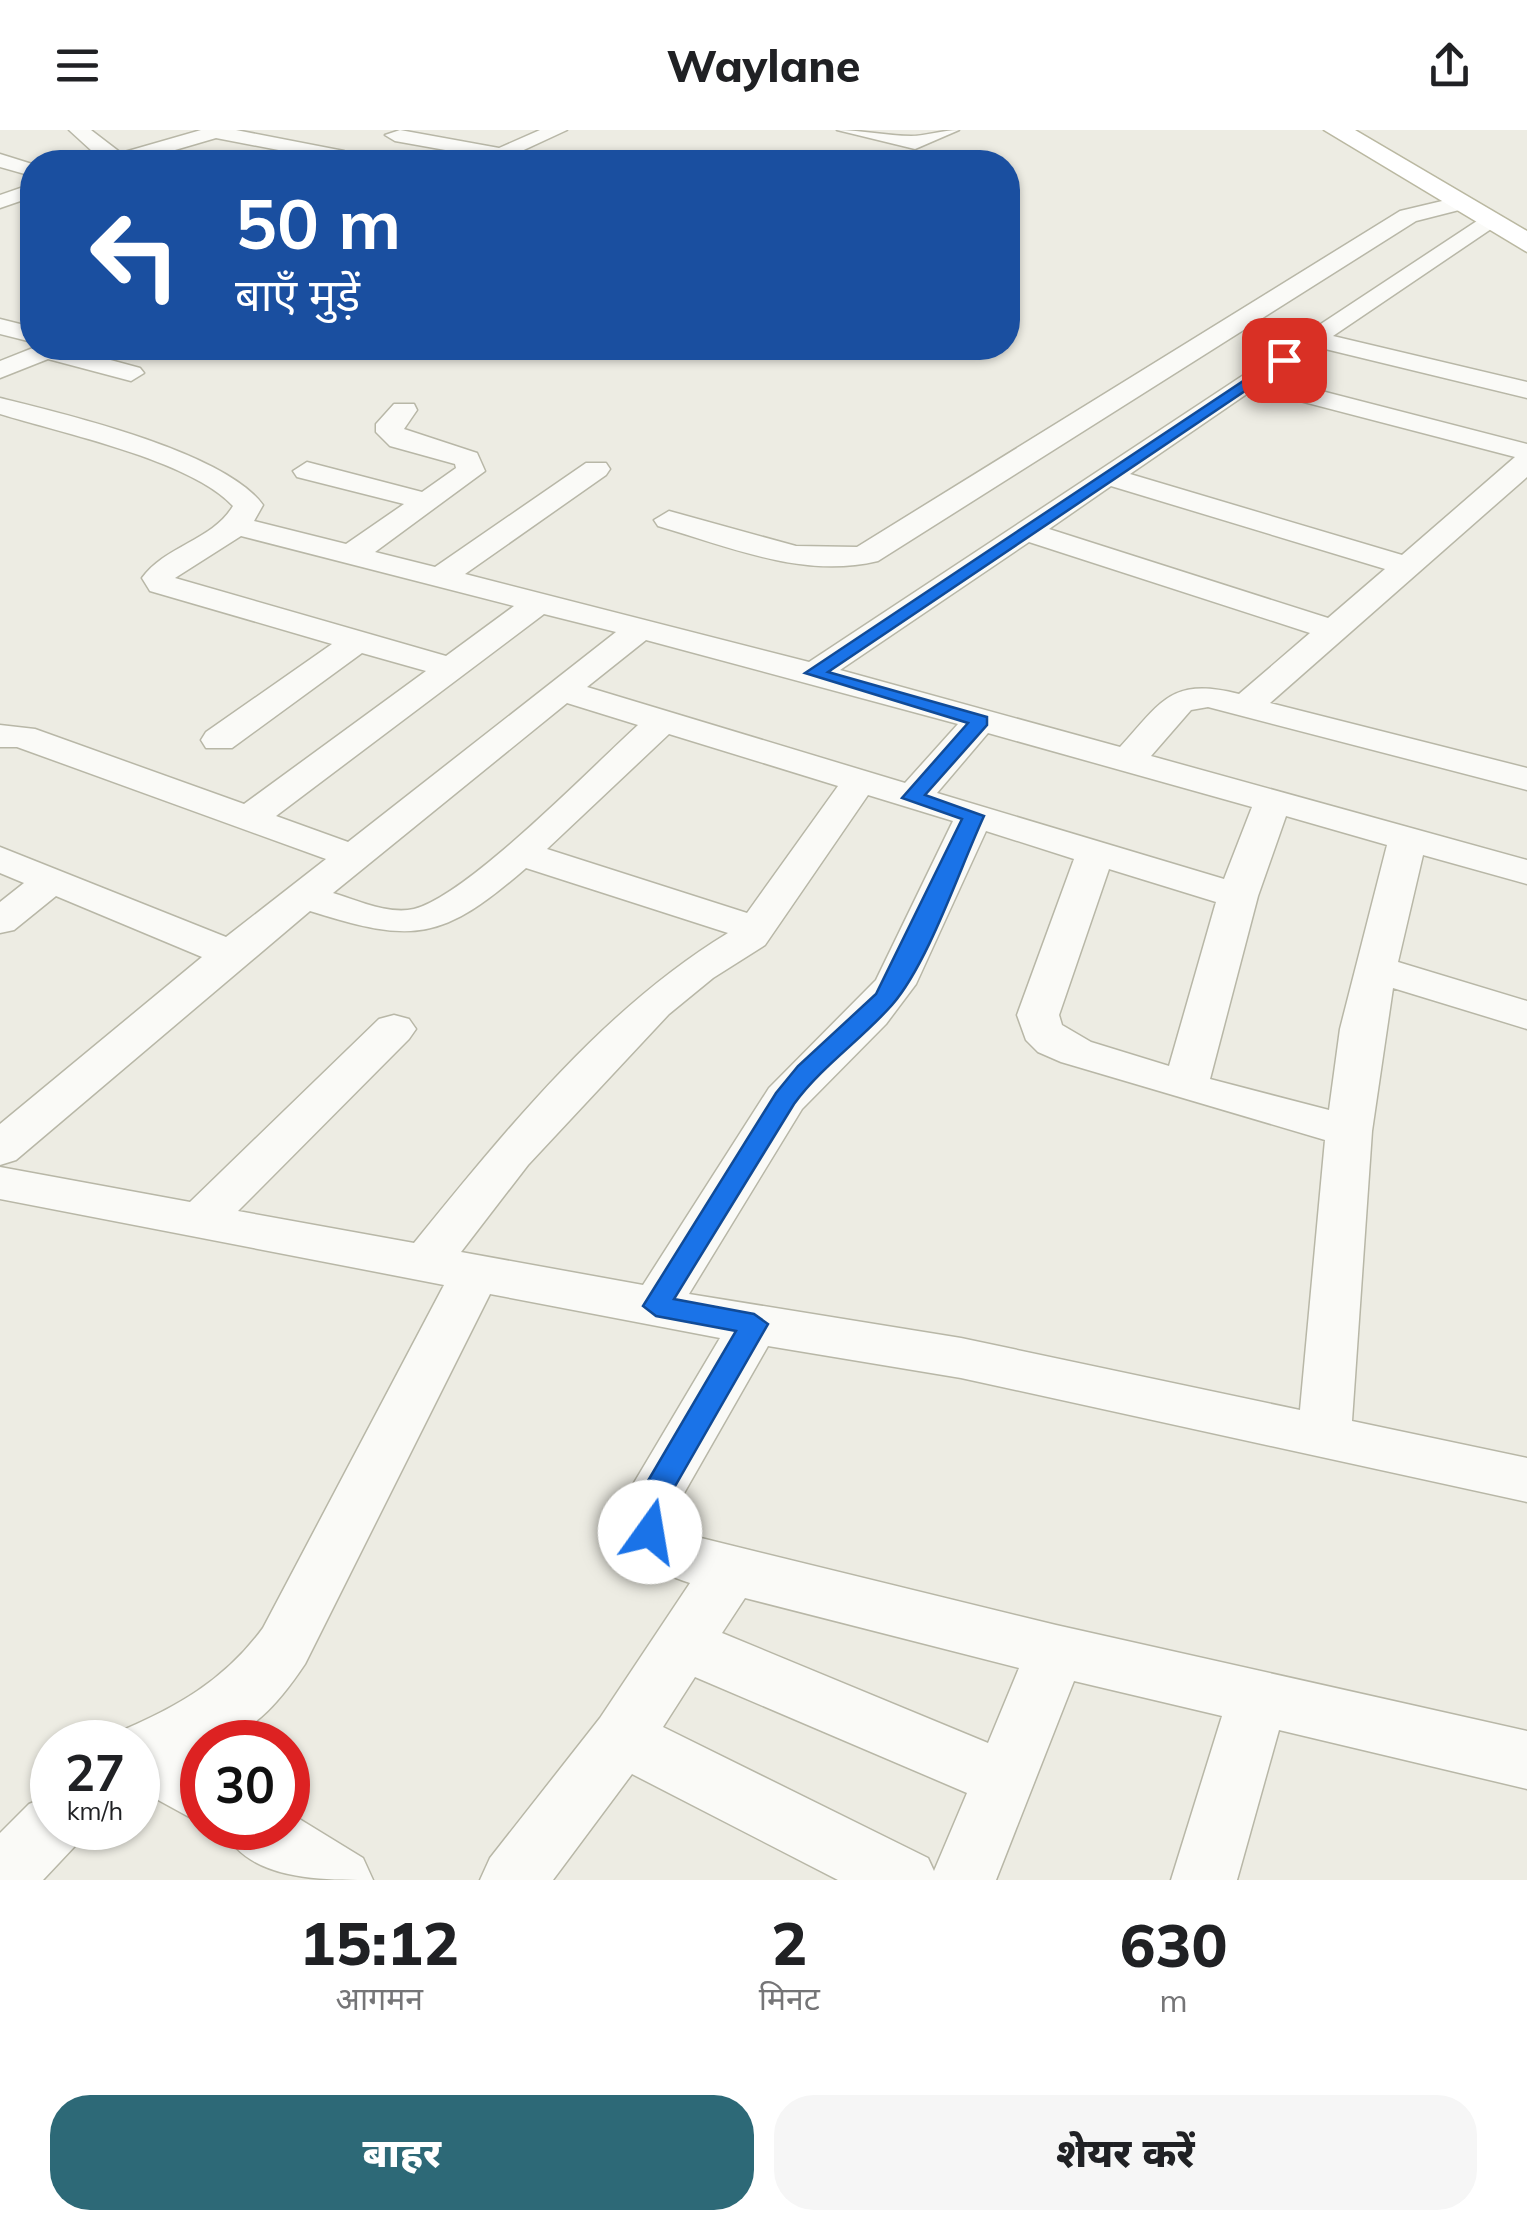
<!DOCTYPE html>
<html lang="hi">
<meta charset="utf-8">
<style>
:root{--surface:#fff;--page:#f6f6f6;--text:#202124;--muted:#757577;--accent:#2d6977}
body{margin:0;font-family:Mulish,"Noto Sans Devanagari",sans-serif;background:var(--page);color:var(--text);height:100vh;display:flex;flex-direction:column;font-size:38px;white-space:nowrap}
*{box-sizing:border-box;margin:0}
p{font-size:32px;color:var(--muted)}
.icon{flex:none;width:55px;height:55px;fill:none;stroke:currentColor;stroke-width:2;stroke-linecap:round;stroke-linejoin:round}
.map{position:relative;height:1750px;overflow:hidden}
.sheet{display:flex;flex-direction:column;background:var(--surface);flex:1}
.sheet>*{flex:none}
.guide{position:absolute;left:20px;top:20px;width:1000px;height:210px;border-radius:40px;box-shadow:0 2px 8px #0004;background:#1a4fa0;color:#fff;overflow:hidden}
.speed{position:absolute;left:30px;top:1590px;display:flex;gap:20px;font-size:50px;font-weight:700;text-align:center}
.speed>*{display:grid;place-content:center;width:130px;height:130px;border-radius:50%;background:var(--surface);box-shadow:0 2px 8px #0004;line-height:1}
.speed small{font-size:25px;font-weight:400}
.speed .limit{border:15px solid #d22;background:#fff;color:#111}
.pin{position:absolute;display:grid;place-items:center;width:85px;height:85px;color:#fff;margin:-42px;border-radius:20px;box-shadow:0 5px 15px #0006}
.me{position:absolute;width:110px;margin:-55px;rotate:13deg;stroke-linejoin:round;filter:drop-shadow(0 0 8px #0008)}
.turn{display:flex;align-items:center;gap:35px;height:210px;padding:0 50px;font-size:45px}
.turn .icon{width:130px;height:130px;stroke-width:2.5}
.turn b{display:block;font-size:70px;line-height:85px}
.eta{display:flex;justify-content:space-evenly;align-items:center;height:170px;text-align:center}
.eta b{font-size:60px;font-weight:800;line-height:70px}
.action{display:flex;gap:20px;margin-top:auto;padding:20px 50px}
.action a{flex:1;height:115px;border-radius:40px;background:var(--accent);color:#fff;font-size:40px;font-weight:800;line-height:115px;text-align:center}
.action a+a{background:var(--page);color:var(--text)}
header{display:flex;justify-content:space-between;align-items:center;height:130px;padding:0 50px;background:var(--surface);font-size:45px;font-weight:800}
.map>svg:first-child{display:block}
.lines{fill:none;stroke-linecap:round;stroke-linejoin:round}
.minor-casing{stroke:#b8b7a7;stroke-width:3}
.major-casing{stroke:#bab8a1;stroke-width:3}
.minor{fill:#fafaf7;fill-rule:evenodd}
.major{fill:#fff;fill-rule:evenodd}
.route{fill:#1a73e8;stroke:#114b97;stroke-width:2.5}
</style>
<header><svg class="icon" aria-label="menu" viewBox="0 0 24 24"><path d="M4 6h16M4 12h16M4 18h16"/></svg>Waylane<svg class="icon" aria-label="share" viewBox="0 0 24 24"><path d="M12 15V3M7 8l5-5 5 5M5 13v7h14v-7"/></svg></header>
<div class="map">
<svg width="1527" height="1750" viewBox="0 0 1527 1750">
<rect width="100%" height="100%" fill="#edece3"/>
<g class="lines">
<defs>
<g id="minor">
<polygon points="69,0 91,0 121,23 201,0 236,0 344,21 354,27 341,32 216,8 134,32 104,32"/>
<polygon points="400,0 499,18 540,0 567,0 498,32 472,32 479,26 395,11 385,5"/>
<path d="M837,0c25,0 50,6 74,6 15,0 31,-6 48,-6l-44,19z"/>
<polygon points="0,24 32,34 32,46 0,37"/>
<polygon points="32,54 32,67 0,78 0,65"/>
<path d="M1459,67l11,6 -3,5 -51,13 -538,340c-75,18 -148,-14 -220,-35l-4,-6 15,-9 127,35 61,1 543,-336z"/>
<path d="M1489,83l8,2v10l-164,111 194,46v16l-210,-51 -46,31 256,66v33l-257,226 257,65v22l-319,-83 -17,3 -40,46 376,104v24l-104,-29 -25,107 129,39v28l-134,-41 -21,143 -20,290 175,37v44l-566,-124 -193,-32 -93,163 3,14 23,15 355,87 471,106v58l-248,-59 -42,150h-66l51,-164 -148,-35 -78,199h-158l-206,-106 -79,106h-73l10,-22 110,-140 90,-135c-41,-13 -63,-31 -71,-75l101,-170 -230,-44 -185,370c-24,36 -57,78 -103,78v12l-6,3 6,4v63l-64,-35v-47h-26l4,-9c60,-25 108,-52 147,-105l181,-343 -444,-86v-32l190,35 189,-183 15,-4 15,4 7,10 -7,10 -171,172 176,32c92,-113 189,-234 314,-310l-202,-65c-84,73 -112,76 -216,43l-294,249 -16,5v-41l202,-167 -146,-61 -42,34 -14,3v-31l24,-19 -24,-10v-26l226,90 100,-78 -309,-112h-17v-22l35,4 209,75 182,-133 -64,-18 -130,95h-26l-5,-8 5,-8 126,-88 -182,-53 -8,-13c23,-32 71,-38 91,-72 -42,-46 -172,-73 -233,-92v-16c65,16 225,54 263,107l-9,16 92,23 58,-40 -107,-27 -4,-6 14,-9 115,30 34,-24 -1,-4 -65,-18 -14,-14v-8l18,-20h20l3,6 -13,19 73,24 8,18 -110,81 60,15 151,-104h20l4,6 -4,6 -141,99 344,88zM1254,259l261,68 -113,98 -272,-81zM1111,356l274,83 -57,49 -279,-89zM241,406l273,70 -68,50 -271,-78zM1029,412l281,91 -71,61c-68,-17 -77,7 -119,53l-280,-77zM544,484l72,18 -268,210 -72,-26zM646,510l312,84 -53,59 -318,-96zM567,573l71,22c-45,41 -171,171 -224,184 -26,6 -57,-9 -81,-16zM988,603l264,74 -28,72 -287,-86zM669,604l169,52 -91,127 -200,-64zM868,665l85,26 -77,159 -107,108 -126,197 -182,-33 67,-87 141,-151 44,-36 52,-33zM1286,686l101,29 -47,184 -11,81 -119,-31 48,-183zM986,701l88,28 -57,156 9,25 12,12 23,10 264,78 -25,270 -339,-72 -272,-44 113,-185 84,-85 30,-40zM1109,739l107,33 -47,164 -78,-24 -29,-17 -3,-10zM745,1468l274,70 -31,75 -266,-110zM695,1547l272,116 -33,78 -6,-13 -265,-131z"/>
<polygon points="0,189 32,197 32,212 0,204"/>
<polygon points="33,218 66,218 140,238 144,243 131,251 48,229 0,248 0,231"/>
<polygon points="52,1665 52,1698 83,1698 75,1716 43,1750 0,1750 0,1703 29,1674"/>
<path d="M288,1682l75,46 10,22c-55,0 -127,0 -150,-52h65z"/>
</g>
<polygon id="major" points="1324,0 1355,0 1527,101 1527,122"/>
</defs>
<use href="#minor" class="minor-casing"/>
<use href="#major" class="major-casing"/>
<use href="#minor" class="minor"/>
<use href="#major" class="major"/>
</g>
<path class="route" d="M1279,227l12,3 -463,312 159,45v8l-62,70 59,21c-25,54 -55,146 -92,189 -31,35 -70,61 -98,99l-120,195 80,15 14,10 -106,185 3,23 -5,9 -10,4 -11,-4 -7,-33 104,-177 -80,-15 -13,-10 133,-213 22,-27 78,-72 86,-175 -60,-21 66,-75 -163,-50z"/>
</svg>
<div class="speed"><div>27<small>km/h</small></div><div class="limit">30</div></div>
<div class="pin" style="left:1284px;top:230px;background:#d93025"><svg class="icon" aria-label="arrive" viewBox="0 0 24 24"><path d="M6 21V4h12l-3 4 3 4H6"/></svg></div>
<svg class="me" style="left:650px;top:1402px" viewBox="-20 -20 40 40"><circle r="19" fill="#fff"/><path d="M0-13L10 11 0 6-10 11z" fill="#1a73e8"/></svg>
<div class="guide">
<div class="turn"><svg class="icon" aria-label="left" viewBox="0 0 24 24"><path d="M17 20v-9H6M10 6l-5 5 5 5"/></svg><div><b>50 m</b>बाएँ मुड़ें</div></div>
</div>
</div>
<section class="sheet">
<div class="eta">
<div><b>15:12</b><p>आगमन</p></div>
<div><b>2</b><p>मिनट</p></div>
<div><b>630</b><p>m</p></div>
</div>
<div class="action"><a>बाहर</a><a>शेयर करें</a></div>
</section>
